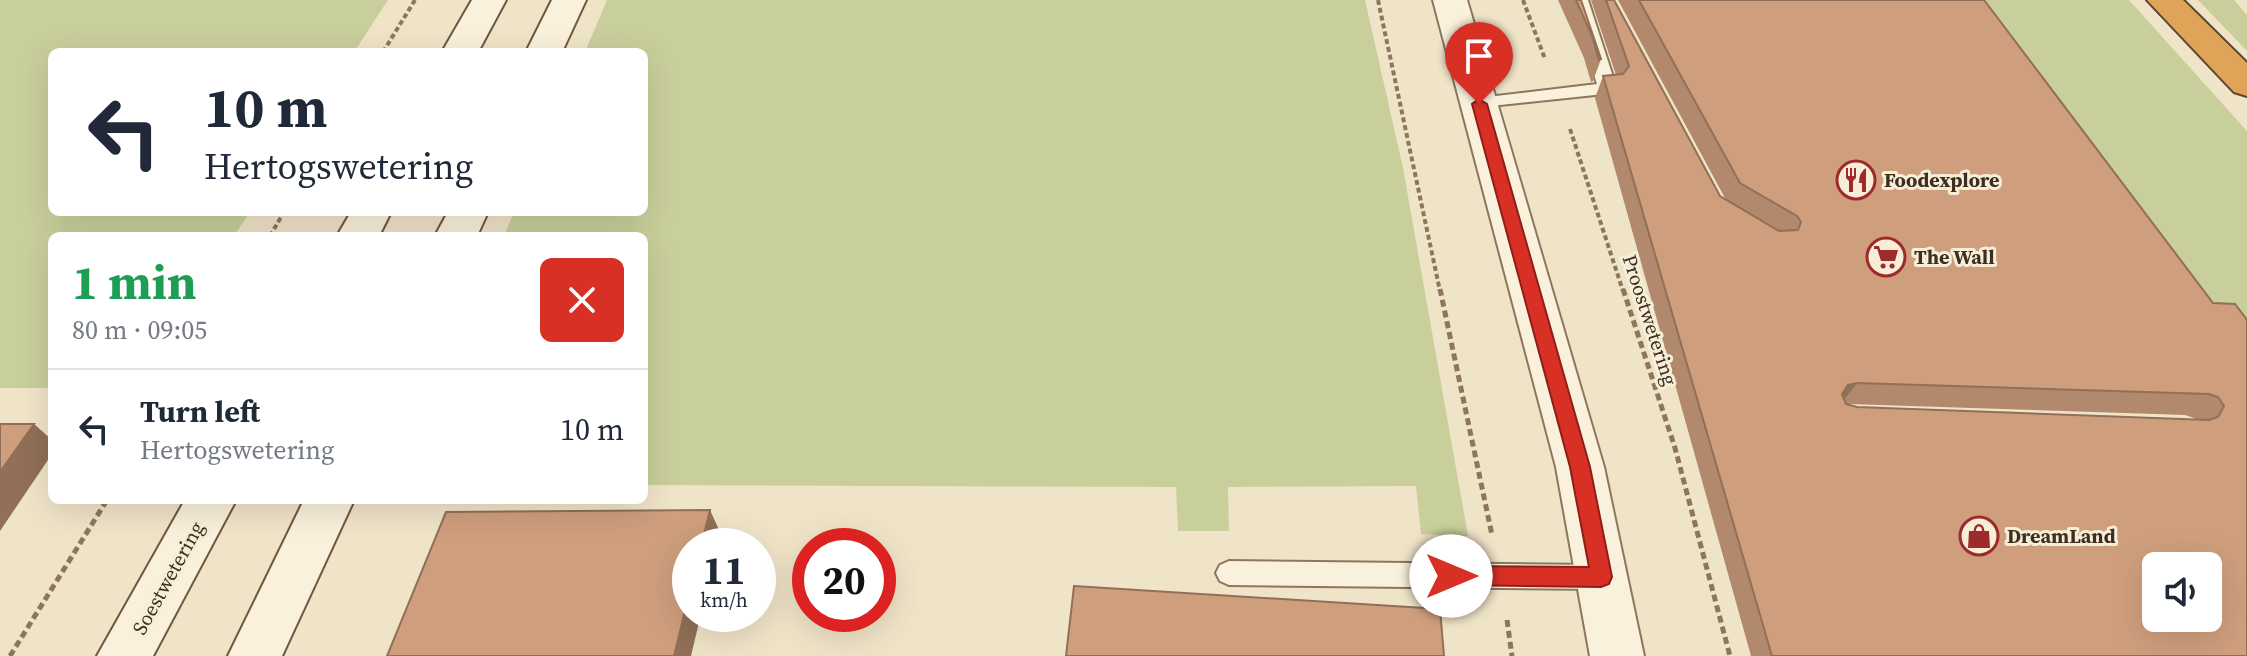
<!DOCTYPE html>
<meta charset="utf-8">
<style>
:root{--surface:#fff;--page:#f6f6f7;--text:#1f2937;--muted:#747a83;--line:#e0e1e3}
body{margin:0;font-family:"Source Serif 4",serif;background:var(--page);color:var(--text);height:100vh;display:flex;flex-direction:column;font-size:30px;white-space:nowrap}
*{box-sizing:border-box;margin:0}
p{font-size:26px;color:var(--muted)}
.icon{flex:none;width:44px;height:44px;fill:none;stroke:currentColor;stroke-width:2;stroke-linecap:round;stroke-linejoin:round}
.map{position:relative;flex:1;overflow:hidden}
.details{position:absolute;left:48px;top:232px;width:600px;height:272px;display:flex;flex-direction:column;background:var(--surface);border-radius:12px;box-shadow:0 8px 32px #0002}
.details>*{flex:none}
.hud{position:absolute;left:48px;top:48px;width:600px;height:168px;border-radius:12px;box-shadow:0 8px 32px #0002;background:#fff;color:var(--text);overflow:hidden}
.fabs{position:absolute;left:2142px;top:552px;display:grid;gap:16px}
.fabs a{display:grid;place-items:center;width:80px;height:80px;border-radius:12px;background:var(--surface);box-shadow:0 8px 32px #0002;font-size:40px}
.speed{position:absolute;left:672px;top:528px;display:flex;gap:16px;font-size:40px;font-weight:700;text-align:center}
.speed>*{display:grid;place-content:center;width:104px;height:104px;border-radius:50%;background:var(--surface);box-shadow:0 8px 32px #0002;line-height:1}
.speed small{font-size:20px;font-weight:400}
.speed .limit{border:12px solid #d22;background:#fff;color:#111}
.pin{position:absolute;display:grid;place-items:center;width:68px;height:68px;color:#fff;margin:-82px -34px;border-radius:50% 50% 50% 0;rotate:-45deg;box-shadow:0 0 8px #0007}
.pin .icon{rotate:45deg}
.me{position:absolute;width:88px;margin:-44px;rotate:90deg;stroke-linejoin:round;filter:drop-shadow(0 0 6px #0008)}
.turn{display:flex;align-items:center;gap:28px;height:168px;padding:0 24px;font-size:36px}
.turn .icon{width:104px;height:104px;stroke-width:2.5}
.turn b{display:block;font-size:56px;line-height:68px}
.round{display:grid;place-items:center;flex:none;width:84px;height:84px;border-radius:12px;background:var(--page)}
.overview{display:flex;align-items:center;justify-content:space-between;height:136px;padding:0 24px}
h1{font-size:48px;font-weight:700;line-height:60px;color:#1e9e55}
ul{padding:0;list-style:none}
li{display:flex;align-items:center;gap:24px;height:120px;padding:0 24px;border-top:2px solid var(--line)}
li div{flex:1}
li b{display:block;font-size:30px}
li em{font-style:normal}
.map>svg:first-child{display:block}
.green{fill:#c9cf9b}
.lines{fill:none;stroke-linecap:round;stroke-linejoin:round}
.service-casing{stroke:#8d765c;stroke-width:4}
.tertiary-casing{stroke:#8d765c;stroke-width:4}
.secondary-casing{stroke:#6f573f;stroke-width:4}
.motorway-casing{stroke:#5b4430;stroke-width:4}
.path-far1{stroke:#8d765c;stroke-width:4;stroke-dasharray:5 3;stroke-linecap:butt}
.path{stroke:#8d765c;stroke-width:5;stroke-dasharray:7 4;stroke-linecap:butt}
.service{fill:#faf1dc;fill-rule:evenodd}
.tertiary{fill:#faf1dc;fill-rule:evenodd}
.secondary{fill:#faf1dc;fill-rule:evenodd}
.motorway{fill:#e0a458;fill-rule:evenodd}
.wall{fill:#b2896c;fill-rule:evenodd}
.shaded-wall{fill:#916f58}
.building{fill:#cf9f7d;stroke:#916f58;stroke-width:2;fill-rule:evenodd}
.route{fill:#d93025;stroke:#8d1f18;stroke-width:2}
.labels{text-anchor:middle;stroke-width:6;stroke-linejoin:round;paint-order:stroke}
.poi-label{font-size:20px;font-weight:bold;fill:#3d2e20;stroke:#f7eed8;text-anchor:start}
.street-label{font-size:20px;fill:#3d2e20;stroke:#f7eed8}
</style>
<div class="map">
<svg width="2247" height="656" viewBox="0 0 2247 656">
<rect width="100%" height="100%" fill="#f0e4c8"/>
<g class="green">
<polygon points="0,0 388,0 354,52 52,52 52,212 250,212 234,236 52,236 52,388 0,388"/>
<polygon points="607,0 1365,0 1403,168 1468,536 1421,534 1416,486 1228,487 1229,531 1178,531 1176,487 644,485 644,236 504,236 514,212 644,212 644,52 585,52"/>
<polygon points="1955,0 2129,0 2247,131 2247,406"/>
<polygon points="2198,0 2234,0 2247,15 2247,51"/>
</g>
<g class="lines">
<defs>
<g id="service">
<polygon points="1570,0 1588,0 1617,89 1614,93 1472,108 1472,100 1479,98 1597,84"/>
<polygon points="1229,561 1601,565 1610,569 1614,577 1610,585 1601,589 1229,585 1220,581 1216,573 1220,565"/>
</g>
<polygon id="tertiary" points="1433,0 1467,0 1604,467 1644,656 1590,656 1556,467"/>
<g id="secondary">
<polygon points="472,0 506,0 478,52 442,52"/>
<polygon points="552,0 586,0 562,52 526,52"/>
<polygon points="351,212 391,212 379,236 337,236"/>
<polygon points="448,212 488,212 477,236 435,236"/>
<polygon points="185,500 236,500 153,656 97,656"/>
<polygon points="304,500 354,500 282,656 228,656"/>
</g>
<polygon id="motorway" points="2147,0 2183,0 2247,63 2247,96 2234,92"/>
</defs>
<use href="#service" class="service-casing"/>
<use href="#tertiary" class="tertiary-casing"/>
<use href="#secondary" class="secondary-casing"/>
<use href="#motorway" class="motorway-casing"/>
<g class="path-far1">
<polyline points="1378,0 1440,291"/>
<polyline points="1523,0 1545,59"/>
<polyline points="383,52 415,0"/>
<polyline points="1570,129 1623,291"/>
<polyline points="270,236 284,212"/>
</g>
<g class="path">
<polyline points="1440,289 1492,535"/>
<polyline points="1623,289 1675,448 1730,656"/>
<polyline points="1507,620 1512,656"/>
<polyline points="10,656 107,500"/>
</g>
<use href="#service" class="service"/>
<use href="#tertiary" class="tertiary"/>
<use href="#secondary" class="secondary"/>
<use href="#motorway" class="motorway"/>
</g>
<g class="wall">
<polygon points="1558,0 1581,0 1601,59 1593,81 1591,82 1584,58"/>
<path d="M1591,0h23l106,196 6,4 -108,-200h366l229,303 22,1 12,352h-496l-156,-558 8,-22 13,-1zM1848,404l337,11 9,3 1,2 -338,-13z"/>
</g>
<g class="shaded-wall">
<polygon points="1857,383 1841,404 1832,406 1848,385"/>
<polygon points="34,424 52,440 52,454 0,531 0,472"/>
<polygon points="710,510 720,532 717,546 701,546"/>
<polygon points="690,590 690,614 701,614 691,656 674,656"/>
</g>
<g class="building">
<polygon points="1576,0 1581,0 1601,59 1599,60 1592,36"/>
<path d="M1606,0h8l106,196 59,35 19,-1 3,-8 -4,-6 -57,-33 -101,-183h345l229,303 22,1 12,16v336h-475l-169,-580 20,-2 6,-8zM1857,383l352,11 9,3 6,9 -6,11 -9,3 -352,-13 -11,-3 -4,-10 6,-9zM2156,566h52v52h-52z"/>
<polygon points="0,424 34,424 0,472"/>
<polygon points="710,510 701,546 690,546 690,590 674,656 387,656 446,512"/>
<polygon points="1074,586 1440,609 1444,656 1066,656"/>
</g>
<polygon class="route" points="1479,99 1487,104 1590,467 1612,577 1609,584 1601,587 1451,585 1443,583 1440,576 1443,569 1451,566 1589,567 1570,467 1472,104"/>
<defs>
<symbol id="restaurant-ring" viewBox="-11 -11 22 22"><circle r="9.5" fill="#f7eed8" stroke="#9e2a2b" stroke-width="1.5"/><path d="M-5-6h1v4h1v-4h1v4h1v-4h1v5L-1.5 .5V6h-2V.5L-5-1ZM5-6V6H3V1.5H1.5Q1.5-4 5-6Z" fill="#9e2a2b"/></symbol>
<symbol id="supermarket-ring" viewBox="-11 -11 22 22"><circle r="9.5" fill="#f7eed8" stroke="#9e2a2b" stroke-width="1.5"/><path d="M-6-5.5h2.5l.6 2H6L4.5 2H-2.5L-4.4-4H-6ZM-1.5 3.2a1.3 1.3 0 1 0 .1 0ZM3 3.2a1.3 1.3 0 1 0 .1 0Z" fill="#9e2a2b"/></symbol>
<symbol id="shop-ring" viewBox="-11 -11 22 22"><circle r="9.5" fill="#f7eed8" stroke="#9e2a2b" stroke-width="1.5"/><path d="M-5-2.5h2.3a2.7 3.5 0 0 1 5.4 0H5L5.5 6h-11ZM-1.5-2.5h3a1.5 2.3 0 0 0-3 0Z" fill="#9e2a2b"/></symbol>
</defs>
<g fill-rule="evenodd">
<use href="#restaurant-ring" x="1834" y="158" width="44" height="44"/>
<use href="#supermarket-ring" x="1864" y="235" width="44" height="44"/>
<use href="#shop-ring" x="1957" y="514" width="44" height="44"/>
</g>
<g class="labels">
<g class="poi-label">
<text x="1884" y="187">Foodexplore</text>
<text x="1914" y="264">The Wall</text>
<text x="2007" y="543">DreamLand</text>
</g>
<g class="street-label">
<text transform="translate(1650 320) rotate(72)" y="7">Proostwetering</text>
<text transform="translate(168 578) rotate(-61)" y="7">Soestwetering</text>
</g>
</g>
</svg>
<div class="fabs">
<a><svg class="icon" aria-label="sound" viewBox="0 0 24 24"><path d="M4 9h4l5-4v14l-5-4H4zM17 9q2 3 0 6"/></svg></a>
</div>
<div class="speed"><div>11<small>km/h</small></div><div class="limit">20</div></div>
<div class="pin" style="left:1479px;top:104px;background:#d93025"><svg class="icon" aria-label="arrive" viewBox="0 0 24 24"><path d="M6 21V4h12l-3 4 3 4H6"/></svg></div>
<svg class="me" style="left:1451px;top:576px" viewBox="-20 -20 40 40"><circle r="19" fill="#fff"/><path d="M0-13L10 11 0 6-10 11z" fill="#d93025"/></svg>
<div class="hud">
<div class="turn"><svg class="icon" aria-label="left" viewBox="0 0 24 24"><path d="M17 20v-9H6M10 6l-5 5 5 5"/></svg><div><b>10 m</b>Hertogswetering</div></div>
</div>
<section class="details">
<div class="overview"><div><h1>1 min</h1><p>80 m · 09:05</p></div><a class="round" style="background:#d93025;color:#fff"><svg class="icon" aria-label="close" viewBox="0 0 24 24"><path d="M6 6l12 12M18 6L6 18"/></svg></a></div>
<ul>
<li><svg class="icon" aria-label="left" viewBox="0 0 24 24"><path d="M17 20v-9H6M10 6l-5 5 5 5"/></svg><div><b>Turn left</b><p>Hertogswetering</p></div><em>10 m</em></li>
</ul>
</section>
</div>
